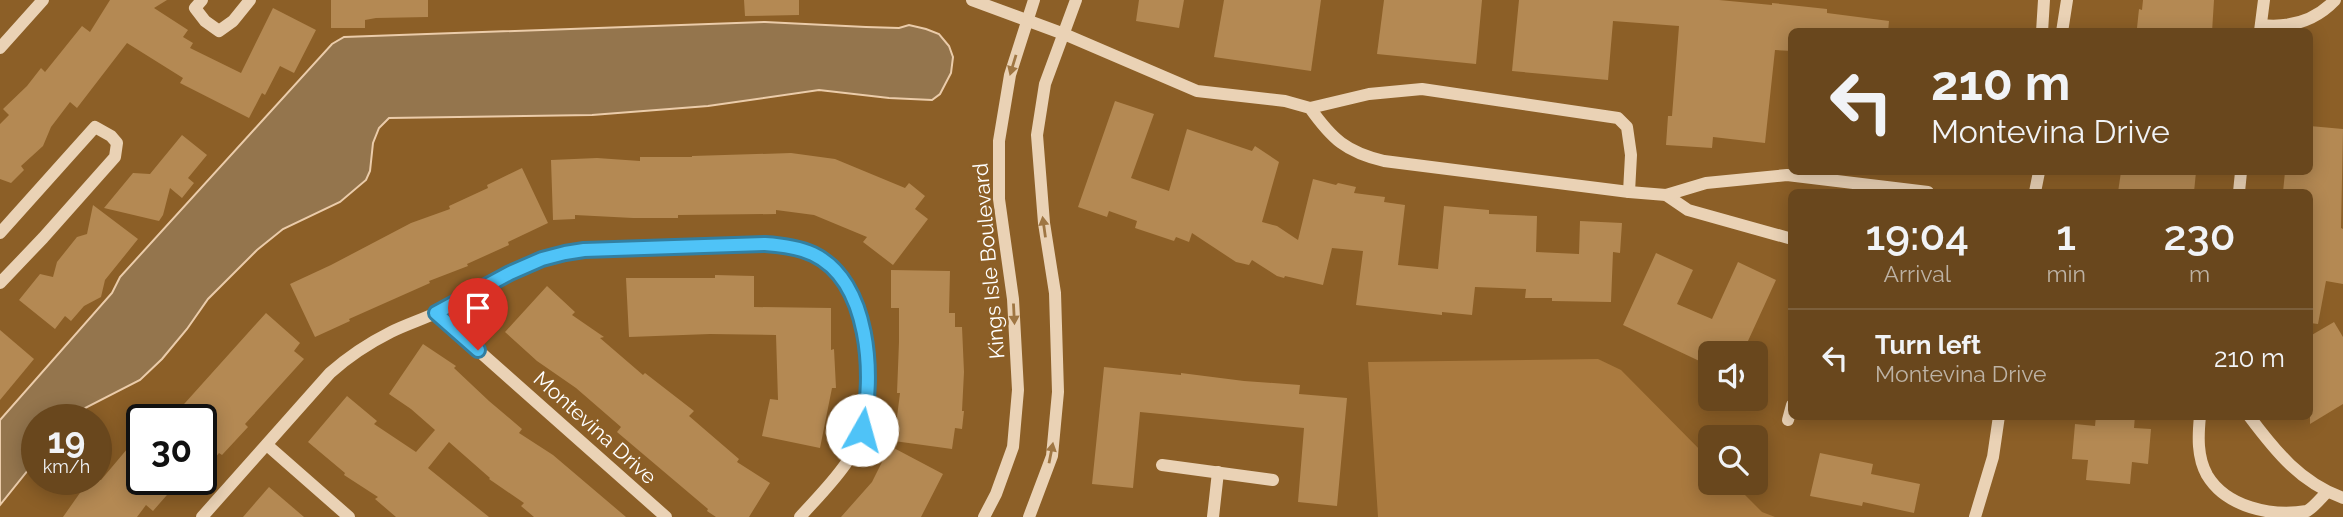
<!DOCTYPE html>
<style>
:root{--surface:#69471d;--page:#6e4e26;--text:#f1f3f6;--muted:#bdb2a4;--line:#7c5f3b}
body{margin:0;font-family:Raleway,sans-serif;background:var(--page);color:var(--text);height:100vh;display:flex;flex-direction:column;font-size:26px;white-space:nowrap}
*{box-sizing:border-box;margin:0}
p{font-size:23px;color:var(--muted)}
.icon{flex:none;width:38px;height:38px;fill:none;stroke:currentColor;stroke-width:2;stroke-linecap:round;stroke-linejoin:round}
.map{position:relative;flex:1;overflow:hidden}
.details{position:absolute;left:1788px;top:189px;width:525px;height:231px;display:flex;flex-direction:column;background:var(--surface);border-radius:10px;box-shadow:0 4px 18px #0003}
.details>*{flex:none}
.top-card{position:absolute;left:1788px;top:28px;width:525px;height:147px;border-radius:10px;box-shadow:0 4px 18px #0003;background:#69471d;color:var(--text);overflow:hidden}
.controls{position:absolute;left:1698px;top:341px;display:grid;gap:14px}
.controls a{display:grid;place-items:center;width:70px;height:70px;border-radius:10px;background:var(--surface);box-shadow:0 4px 18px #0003;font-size:35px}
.speed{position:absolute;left:21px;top:404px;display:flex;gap:14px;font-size:35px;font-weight:700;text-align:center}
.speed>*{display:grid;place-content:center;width:91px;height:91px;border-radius:50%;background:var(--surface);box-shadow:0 4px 18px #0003;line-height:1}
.speed small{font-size:18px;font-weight:400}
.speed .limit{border:4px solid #111;border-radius:10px;background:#fff;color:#111}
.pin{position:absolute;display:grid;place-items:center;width:60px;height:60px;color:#fff;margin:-72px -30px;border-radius:50% 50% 50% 0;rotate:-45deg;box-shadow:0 0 7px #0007}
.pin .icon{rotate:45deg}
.me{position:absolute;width:77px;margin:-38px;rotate:7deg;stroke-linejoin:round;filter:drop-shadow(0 0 5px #0008)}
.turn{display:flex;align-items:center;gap:24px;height:147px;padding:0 28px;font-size:32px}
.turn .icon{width:91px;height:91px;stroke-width:2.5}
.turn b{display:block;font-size:49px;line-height:60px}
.eta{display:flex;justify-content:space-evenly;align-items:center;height:119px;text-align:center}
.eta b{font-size:42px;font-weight:600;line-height:49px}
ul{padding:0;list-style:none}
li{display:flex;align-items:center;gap:21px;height:98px;padding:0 28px;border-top:2px solid var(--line)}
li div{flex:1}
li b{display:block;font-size:26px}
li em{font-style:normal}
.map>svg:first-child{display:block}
.green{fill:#aa7a3f}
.water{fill:#94754d;stroke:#ebccaa;stroke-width:2}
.building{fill:#b48953}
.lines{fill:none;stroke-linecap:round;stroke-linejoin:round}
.minor{stroke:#ead2b5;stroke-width:12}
.oneway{fill:#9f7643}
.route-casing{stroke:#337fa1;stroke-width:18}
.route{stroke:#4fc3f7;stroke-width:12}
.labels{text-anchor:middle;stroke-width:5;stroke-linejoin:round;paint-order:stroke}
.street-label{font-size:21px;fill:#fff;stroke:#8c5f27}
</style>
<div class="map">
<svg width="2343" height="517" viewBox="0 0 2343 517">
<rect width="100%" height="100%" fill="#8c5f27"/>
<polygon class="green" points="1598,359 1621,370 1710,460 1710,483 1733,483 1762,512 1775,517 1378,517 1368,362"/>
<polygon class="water" points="765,22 866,27 899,28 909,25 926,29 939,34 949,46 953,57 951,73 940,94 932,100 889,98 819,90 708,106 592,115 389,118 379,128 373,143 370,171 366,180 340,202 283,229 257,250 208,299 187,329 162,359 140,380 85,408 72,420 37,420 37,459 0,505 0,420 112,293 120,277 332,44 344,37"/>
<g class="building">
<polygon points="110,0 167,0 154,8 188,30 183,37 193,43 190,48 241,73 273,8 316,30 294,73 280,66 265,95 262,93 249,118 180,83 183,78 127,43 77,108 70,102 51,127 43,146 21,166 24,170 11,183 0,179 0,124 9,115 3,109 27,86 41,68 45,72 82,26 90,32"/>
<polygon points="331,0 428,0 428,17 376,18 365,20 365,28 331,28"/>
<polygon points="744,0 799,0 799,15 745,16"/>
<polygon points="1139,0 1184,0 1179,28 1136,21"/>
<polygon points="1224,0 1321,0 1311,71 1214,57"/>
<polygon points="1384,0 1482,0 1476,64 1377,54"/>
<polygon points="1519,0 1719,0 1772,5 1772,3 1827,9 1827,13 1889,21 1888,32 1792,32 1792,51 1775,50 1765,143 1713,137 1712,148 1666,145 1668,116 1672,116 1679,26 1613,21 1608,80 1512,71"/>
<polygon points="2143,0 2214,0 2212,32 2137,28 2139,9 2142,10"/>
<polygon points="1115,101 1154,114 1131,178 1169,191 1187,129 1252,151 1255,146 1279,162 1262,222 1277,226 1298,240 1313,179 1336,185 1338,183 1356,187 1354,193 1385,197 1384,202 1405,205 1398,265 1438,269 1444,206 1489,210 1489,214 1537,216 1536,252 1579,254 1580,221 1622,223 1620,253 1613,252 1611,302 1552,301 1552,298 1525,298 1526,289 1475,287 1472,315 1442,312 1442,315 1356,305 1363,251 1332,248 1323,285 1285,276 1284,278 1277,276 1252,260 1249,265 1236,262 1192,233 1189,242 1176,237 1174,241 1135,228 1137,221 1109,211 1107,217 1078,207"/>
<polygon points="2310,126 2343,129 2341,228 2343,229 2343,284 2326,281 2318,324 2310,323 2310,192 2283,192 2285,172 2310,172"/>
<polygon points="182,135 207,155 188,178 194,183 182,198 170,188 163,215 159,221 104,208 133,173 150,174"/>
<polygon points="791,153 835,159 905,188 909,183 925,196 915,209 928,219 893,265 863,242 867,237 814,215 776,210 776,214 678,215 678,218 633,218 575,215 575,219 553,220 551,160 597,158 640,161 640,157 692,157 692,156"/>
<polygon points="522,168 548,223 508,242 509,245 467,264 468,266 429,281 430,283 349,319 350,321 315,337 290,284 331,265 411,223 450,209 449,206 488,188 487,185"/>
<polygon points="2121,172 2196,172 2194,192 2118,192"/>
<polygon points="93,205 138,239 105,280 101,297 84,306 71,321 65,316 55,329 19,300 40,274 53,277 57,262 77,237 87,234"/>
<polygon points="1656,253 1693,270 1677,304 1712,319 1738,262 1776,280 1742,354 1710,354 1710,366 1623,325"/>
<polygon points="891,270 950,271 949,313 955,313 955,327 962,327 964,372 962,411 964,411 962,429 955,428 952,449 894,441 900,393 897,393 899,342 899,308 891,308"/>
<polygon points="715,275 754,276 754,307 831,308 831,350 834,349 836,388 832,388 820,448 762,436 770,399 778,400 776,335 710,334 629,337 626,278 715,278"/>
<polygon points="547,286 575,312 572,315 604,337 600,338 643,375 645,373 694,411 689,416 739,459 737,462 770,483 749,517 716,517 707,511 708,509 617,432 621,427 576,388 537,361 505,332"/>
<polygon points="266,313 300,343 294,351 304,359 245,424 248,427 222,455 219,453 201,476 201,420 184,420 176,413"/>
<polygon points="2334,322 2343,337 2343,404 2310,424 2310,336"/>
<polygon points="0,330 34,359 0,400"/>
<polygon points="423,344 456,366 454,368 489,401 522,429 519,433 553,455 626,517 534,517 521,506 524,503 489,479 490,478 449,442 428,468 489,517 396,517 375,499 378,497 344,475 345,473 308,442 347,396 377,421 374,424 416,452 435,430 411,409 389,394"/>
<polygon points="1104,367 1181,375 1181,373 1244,381 1300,385 1299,394 1347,398 1337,506 1298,502 1304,428 1140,412 1133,488 1092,484"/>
<polygon points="2096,416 2135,416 2134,428 2151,429 2148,464 2132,462 2130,484 2086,480 2088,460 2072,459 2075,424 2095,426"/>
<polygon points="133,442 142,450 142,480 180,480 153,511 146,505 137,517 63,517 89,480 101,480"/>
<polygon points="890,446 943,474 921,517 841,517 872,482"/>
<polygon points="1820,453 1873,464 1871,474 1920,484 1914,513 1863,502 1862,506 1810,496"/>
<polygon points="269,487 304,517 243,517"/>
</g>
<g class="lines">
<g class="minor">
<polyline points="202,0 195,8 205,21 219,31 233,21 250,0"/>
<path d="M972,0l92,34 133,57 88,10 25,7c22,31 36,44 74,53l245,31 37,3 22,15 104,29"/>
<path d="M2261,25c28,3 54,-4 74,-25"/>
<polyline points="2260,31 2264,0"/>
<polyline points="2042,32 2044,0"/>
<polyline points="2062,32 2067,0"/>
<polyline points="0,48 43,0"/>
<polyline points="1310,108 1369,94 1422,89 1618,118 1627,127 1631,155 1629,192"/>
<polyline points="2035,192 2039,172"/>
<polyline points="2239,192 2241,172"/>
<polyline points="1666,195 1706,183 1787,175 1928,192"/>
<polyline points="0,233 95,127 111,136 117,143 115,157 43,238 0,283"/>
<polyline points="436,313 666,517"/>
<path d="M2200,416c-2,20 -3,41 7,59 19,32 64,42 100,36 7,-4 14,-13 20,-19"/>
<path d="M2249,416c27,36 51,66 94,82"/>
<polyline points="1788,420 1792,405"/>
<polyline points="267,445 349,517"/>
<polyline points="1162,465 1273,480"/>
<path d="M202,517l128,-144c18,-16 39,-30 61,-41 16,-8 33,-13 49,-21 34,-18 68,-40 105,-52 43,-14 92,-12 137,-13 41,-1 93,-11 131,8 36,18 52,61 53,98 0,21 3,43 0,64 -6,41 -40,72 -66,101"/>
<polyline points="984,517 996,494 1013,447 1018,390 1013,299 999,199 999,141 1010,75 1034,0"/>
<polyline points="1029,517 1052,456 1058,392 1055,293 1044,223 1037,135 1045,84 1076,0"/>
<polyline points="1213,517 1218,472"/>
<polyline points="1975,517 1993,457 1999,416"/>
</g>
</g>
<defs><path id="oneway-solid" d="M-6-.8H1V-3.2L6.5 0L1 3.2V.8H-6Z" transform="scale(1.75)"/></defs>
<g class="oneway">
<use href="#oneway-solid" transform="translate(1013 65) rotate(107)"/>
<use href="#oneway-solid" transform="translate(1044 227) rotate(-98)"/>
<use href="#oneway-solid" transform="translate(1014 314) rotate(87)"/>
<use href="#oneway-solid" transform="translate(1051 453) rotate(-79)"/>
</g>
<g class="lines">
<defs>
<path id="route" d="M478,350l-42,-37 74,-40 32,-14 23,-6 19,-3 181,-6c16,1 33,3 48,10 57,27 62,123 49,176"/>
</defs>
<use href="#route" class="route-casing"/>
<use href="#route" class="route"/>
</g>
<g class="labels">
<g class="street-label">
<text transform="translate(989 261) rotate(-95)" y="7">Kings Isle Boulevard</text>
<text transform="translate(595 428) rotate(42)" y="7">Montevina Drive</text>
</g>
</g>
</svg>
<div class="controls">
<a><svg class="icon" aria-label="sound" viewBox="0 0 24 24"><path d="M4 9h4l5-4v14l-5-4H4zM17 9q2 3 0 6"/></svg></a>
<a><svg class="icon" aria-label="search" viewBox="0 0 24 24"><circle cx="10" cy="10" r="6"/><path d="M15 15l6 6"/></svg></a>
</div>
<div class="speed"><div>19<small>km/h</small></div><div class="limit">30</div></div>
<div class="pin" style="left:478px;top:350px;background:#d93025"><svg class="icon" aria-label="arrive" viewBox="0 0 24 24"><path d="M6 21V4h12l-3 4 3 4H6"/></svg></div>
<svg class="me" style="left:862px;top:430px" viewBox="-20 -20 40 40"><circle r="19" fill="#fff"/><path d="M0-13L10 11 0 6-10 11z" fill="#4fc3f7"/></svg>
<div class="top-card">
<div class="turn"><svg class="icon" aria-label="left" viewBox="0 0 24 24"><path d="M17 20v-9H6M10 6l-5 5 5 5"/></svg><div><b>210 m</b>Montevina Drive</div></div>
</div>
<section class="details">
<div class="eta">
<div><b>19:04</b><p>Arrival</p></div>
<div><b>1</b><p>min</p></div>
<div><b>230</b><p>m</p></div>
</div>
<ul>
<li><svg class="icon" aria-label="left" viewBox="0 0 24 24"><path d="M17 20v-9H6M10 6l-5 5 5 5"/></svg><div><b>Turn left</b><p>Montevina Drive</p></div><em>210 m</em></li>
</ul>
</section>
</div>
